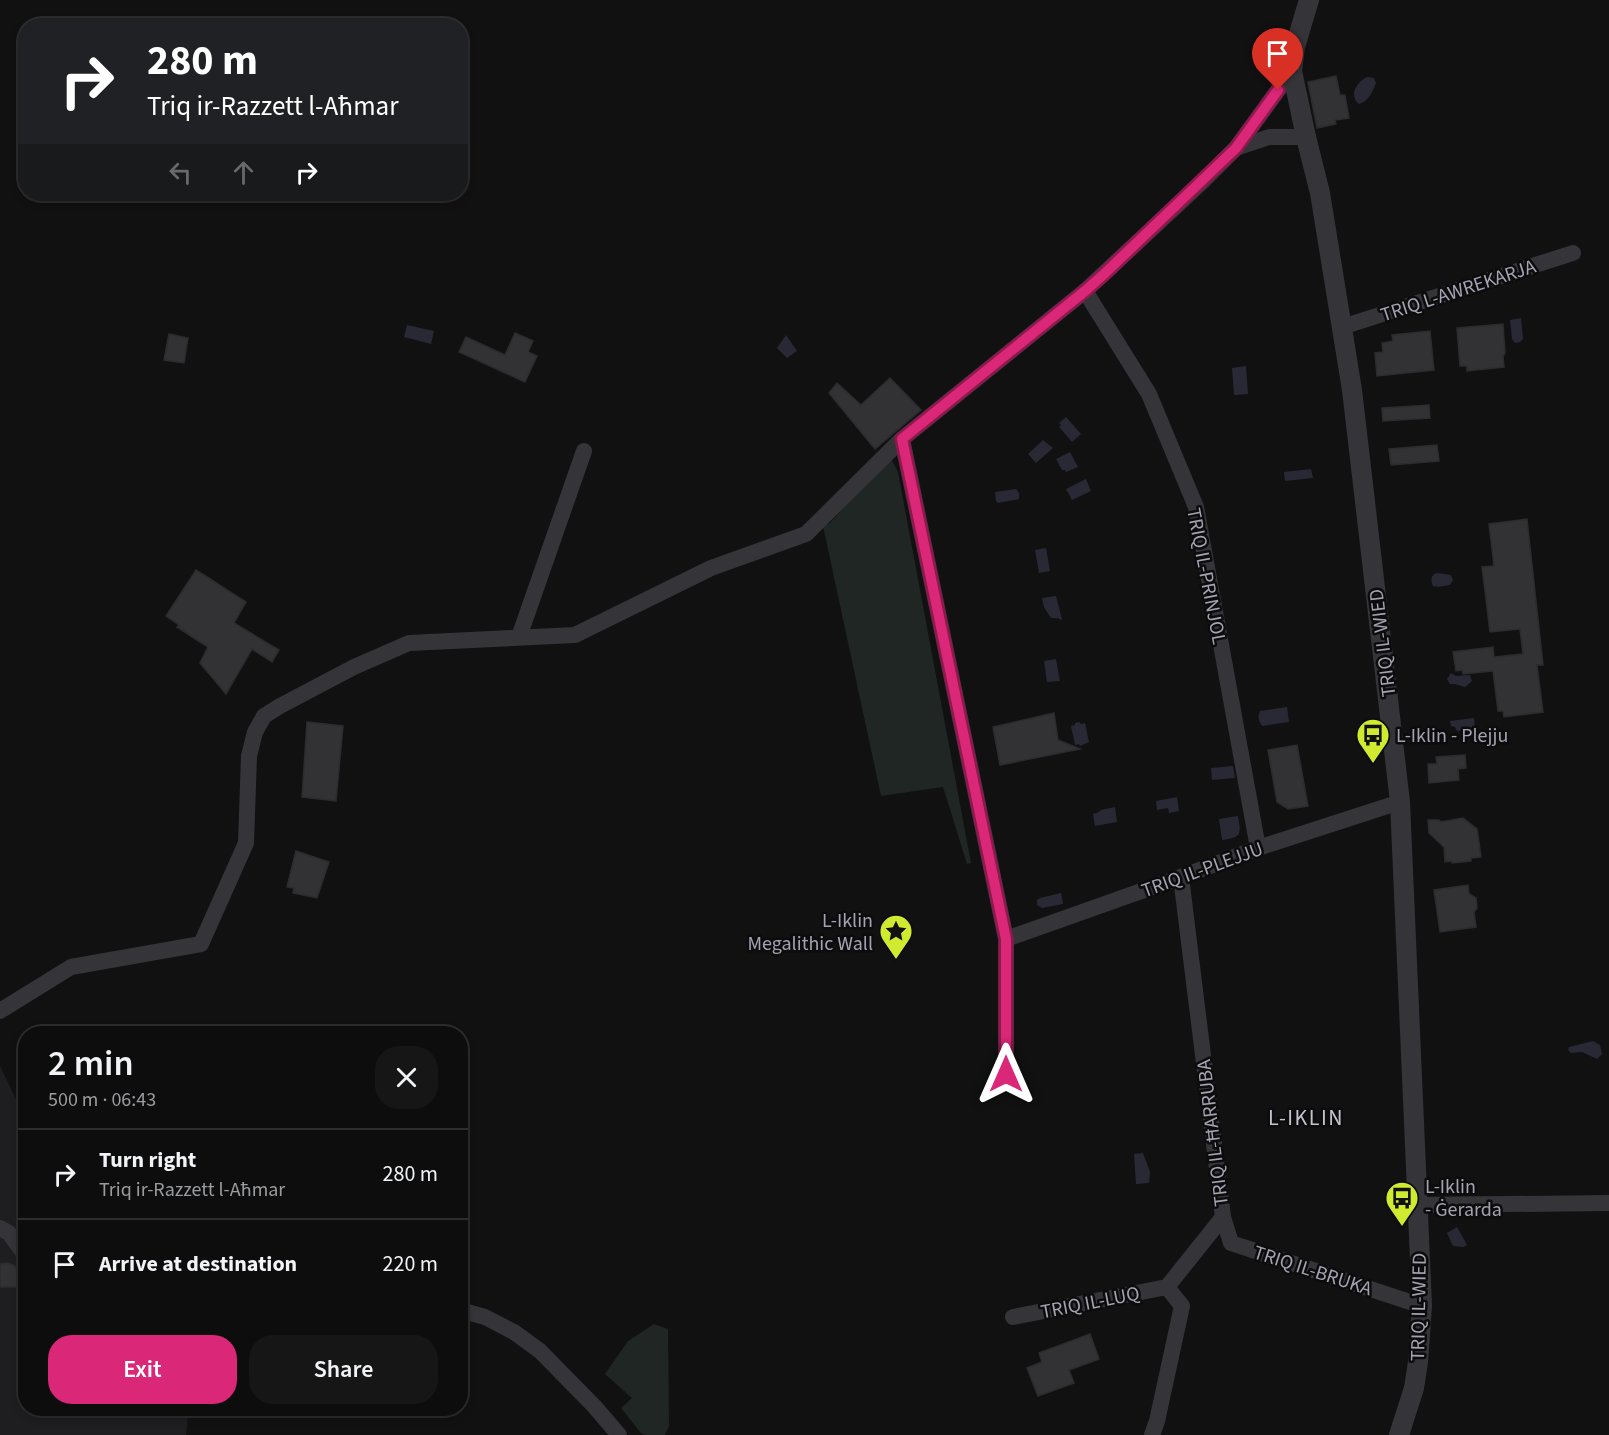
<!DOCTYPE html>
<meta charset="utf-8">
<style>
:root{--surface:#0d0d0e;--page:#161617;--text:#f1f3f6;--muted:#9a9c9e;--line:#2d2d2e;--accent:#db2777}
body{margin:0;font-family:"Source Sans 3",sans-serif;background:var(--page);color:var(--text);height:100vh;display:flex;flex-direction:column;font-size:22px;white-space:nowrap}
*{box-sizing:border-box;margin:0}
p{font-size:20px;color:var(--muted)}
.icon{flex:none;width:33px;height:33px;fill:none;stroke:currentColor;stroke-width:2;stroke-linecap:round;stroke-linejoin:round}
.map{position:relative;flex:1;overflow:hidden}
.details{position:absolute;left:18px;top:1026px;width:450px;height:390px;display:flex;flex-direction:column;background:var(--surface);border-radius:24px;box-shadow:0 3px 9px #0003,0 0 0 2px var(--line)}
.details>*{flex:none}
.guide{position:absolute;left:18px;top:18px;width:450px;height:183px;border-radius:24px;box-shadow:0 3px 9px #0003,0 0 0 2px var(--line);background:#202124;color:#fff;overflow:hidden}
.pin{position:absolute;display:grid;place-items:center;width:51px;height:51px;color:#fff;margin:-62px -26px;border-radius:50% 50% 50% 0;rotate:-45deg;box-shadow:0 0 6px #0007}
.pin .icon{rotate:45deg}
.me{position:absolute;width:66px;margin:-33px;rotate:0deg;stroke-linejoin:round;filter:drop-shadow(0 0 4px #0008)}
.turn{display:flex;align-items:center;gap:21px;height:126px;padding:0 30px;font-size:27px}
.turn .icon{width:78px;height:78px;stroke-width:2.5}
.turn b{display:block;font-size:42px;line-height:51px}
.lanes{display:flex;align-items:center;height:57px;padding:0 30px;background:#0003;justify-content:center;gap:30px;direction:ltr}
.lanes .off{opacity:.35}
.round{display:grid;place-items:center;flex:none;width:63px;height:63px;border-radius:24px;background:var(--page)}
.headline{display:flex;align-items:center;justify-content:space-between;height:102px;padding:0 30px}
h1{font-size:36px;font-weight:600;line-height:45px}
.button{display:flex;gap:12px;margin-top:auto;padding:12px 30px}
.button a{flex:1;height:69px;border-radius:24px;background:var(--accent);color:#fff;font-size:24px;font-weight:600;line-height:69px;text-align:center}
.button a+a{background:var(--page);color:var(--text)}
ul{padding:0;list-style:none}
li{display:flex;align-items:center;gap:18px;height:90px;padding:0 30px;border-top:2px solid var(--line)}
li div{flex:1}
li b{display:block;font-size:22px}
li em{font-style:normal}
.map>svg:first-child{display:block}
.built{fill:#1e1d1f}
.green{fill:#1f2623}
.water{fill:#282935}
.building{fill:#323134;stroke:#2c2b2e;stroke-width:1.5}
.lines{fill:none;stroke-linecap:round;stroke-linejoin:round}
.minor{stroke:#353439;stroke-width:16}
.tertiary{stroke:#353439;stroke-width:20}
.route-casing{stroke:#8e194d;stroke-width:15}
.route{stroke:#db2777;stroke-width:10}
.labels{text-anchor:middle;stroke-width:5;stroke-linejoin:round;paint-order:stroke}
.street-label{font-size:20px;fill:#a5a2b2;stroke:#0c0c0d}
.poi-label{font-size:20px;fill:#a5a2b2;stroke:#0c0c0d;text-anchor:start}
.quarter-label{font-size:22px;letter-spacing:1.5px;fill:#c5c3ce;stroke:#0c0c0d}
</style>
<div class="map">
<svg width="1609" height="1435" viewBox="0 0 1609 1435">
<rect width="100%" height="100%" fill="#111112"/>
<polygon class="built" points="0,1066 25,1118 25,1215 6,1241 25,1261 26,1408 189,1409 186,1435 0,1435"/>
<g class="green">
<polygon points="890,457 898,472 971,863 967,864 943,787 881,796 823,526 830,523"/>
<polygon points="654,1324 668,1329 669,1426 665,1435 645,1435 641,1433 621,1408 632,1398 605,1374 628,1341"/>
</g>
<g class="water">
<path d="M1367,77l7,1 2,5c-3,8 -8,19 -17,21 -11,-9 -2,-22 8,-27z"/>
<polygon points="1521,318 1523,339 1520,342 1515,343 1512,339 1510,320"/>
<polygon points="407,325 434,331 431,344 404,337"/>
<polygon points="786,335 797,351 787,358 777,348"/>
<polygon points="1246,366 1248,394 1234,395 1232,368"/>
<polygon points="1066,417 1081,434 1072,442 1059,427 1061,425 1059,423"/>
<polygon points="1043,440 1053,448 1036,463 1028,454"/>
<polygon points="1070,452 1078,467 1066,472 1065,470 1062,470 1056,459"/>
<polygon points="1311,469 1313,478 1285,481 1284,472"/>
<polygon points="1086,479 1091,491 1072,500 1066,489"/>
<polygon points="1016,489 1019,493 1019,499 998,503 996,501 995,492"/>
<polygon points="1046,548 1050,571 1039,573 1035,550"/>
<path d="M1437,573l14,2 2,5 -3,5 -12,2 -5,-1c-3,-5 -2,-12 4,-13z"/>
<polygon points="1056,596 1062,619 1062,620 1057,618 1051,618 1044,607 1042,598"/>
<polygon points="1056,659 1060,681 1047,682 1044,661"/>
<polygon points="1451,673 1456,676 1470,675 1472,681 1465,687 1455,684 1450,684 1447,679"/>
<path d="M1287,707l2,15 -27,4c-3,-5 -5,-9 -2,-15z"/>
<polygon points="1474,718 1475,729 1457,731 1455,727 1451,726 1450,721"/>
<polygon points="1079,722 1081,724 1085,723 1089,742 1080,746 1079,744 1075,745 1071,726 1075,725 1075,723"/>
<polygon points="1233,766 1235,778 1212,780 1211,768"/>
<polygon points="1177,797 1179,811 1169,813 1168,808 1157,810 1156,801"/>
<polygon points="1115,807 1117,822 1095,826 1093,814 1099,812 1101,810"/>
<path d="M1238,816c3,19 4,21 -16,24l-3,-21z"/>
<polygon points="1061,893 1063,904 1042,908 1037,905 1037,900 1040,898"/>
<polygon points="1593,1041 1600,1045 1602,1054 1597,1059 1582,1052 1571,1053 1568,1050 1569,1047"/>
<polygon points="1143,1153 1150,1172 1149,1183 1136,1184 1134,1154"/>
<polygon points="1457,1227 1467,1245 1463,1247 1453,1246 1447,1233"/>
</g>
<g class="building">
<polygon points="1336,76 1340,95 1345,95 1349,118 1335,120 1336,124 1317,128 1308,82"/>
<polygon points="1503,324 1505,353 1503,356 1504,367 1467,371 1467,366 1460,366 1457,328"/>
<polygon points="1430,331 1434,370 1377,376 1375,353 1383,352 1382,343 1393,341 1392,335"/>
<polygon points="515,333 533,341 528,352 537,356 525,382 459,352 466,337 505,355"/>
<polygon points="169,334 188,338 184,363 164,360"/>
<polygon points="890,378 921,410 875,449 829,393 837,383 861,405"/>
<polygon points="1429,405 1430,418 1383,421 1382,408"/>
<polygon points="1437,445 1439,461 1391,465 1389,449"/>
<polygon points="1527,519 1543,665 1537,665 1543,712 1504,717 1503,711 1498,711 1493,671 1463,674 1462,670 1456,671 1453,652 1493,647 1494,657 1523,654 1520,629 1490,632 1482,567 1494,566 1489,524"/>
<polygon points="196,570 246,602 234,623 279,650 272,662 252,649 226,694 200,663 208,647 177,627 179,625 166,616"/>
<polygon points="1054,713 1058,740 1080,749 1000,765 993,727"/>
<polygon points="307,722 343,726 336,801 302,797"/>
<polygon points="1297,745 1308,806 1288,809 1277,802 1268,750"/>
<polygon points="1465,755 1466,768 1458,769 1459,780 1429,783 1428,764 1437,764 1436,757"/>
<polygon points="1463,818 1477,829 1481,857 1471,858 1471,861 1452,863 1452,861 1445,862 1444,847 1429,833 1428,820 1439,820 1441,822"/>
<polygon points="296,851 329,862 317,898 293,893 294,888 287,887"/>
<polygon points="1468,885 1469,894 1476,898 1477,908 1474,912 1476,927 1440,932 1434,890"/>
<polygon points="8,1263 15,1266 18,1269 20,1287 0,1287 0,1264"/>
<polygon points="1090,1334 1099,1359 1069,1370 1074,1383 1038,1396 1027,1368 1042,1362 1039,1353"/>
</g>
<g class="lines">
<g class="minor">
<polyline points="1236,148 1269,137 1306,137"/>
<polyline points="1085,291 1149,394 1196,507 1258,848"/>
<polyline points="1342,327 1573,253"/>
<polyline points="902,439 1006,939 1006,1074"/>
<polyline points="519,637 584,451"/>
<polyline points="1181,877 1223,1217 1231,1243 1422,1306"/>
<polyline points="1006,939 1181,877 1258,848 1400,802"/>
<polyline points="0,1011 71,967 201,944 246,843 249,756 255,732 264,716 280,706 354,667 409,643 575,635 711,568 806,534 902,439 1085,291 1200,184 1236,148 1292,71"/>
<polyline points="1417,1205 1609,1203"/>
<polyline points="0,1228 9,1233 26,1256"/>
<polyline points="460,1310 485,1317 514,1332 540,1351 594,1406 619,1435"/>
<polyline points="1013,1317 1167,1287"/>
<polyline points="1152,1435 1157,1421 1182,1306 1167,1287 1223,1217"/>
</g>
<polyline class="tertiary" points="1309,0 1295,47 1292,71 1306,137 1320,193 1352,390 1400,802 1422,1306 1418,1362 1414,1388 1399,1435"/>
</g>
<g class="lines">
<defs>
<polyline id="route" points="1006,1074 1006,939 902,439 1085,291 1102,276 1236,148 1278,90"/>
</defs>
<use href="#route" class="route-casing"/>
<use href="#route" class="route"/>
</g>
<defs>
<symbol id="bus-pin" viewBox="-11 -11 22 30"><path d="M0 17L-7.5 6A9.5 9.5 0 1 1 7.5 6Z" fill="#d0eb2f" stroke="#0c0c0d"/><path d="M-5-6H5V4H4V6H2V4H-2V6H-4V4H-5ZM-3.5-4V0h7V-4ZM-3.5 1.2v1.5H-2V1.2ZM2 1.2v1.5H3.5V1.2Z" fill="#111"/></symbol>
<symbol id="sight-pin" viewBox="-11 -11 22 30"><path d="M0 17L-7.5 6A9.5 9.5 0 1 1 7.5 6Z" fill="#d0eb2f" stroke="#0c0c0d"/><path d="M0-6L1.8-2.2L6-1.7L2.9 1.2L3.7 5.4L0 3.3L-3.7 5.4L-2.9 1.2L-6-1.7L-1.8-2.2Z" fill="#111"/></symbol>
</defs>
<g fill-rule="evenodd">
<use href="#bus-pin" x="1354" y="716" width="38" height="52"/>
<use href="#sight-pin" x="877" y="912" width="38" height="52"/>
<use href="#bus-pin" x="1383" y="1179" width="38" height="52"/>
</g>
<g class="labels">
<g class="street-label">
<text transform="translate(1458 290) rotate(-18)" y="7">TRIQ L-AWREKARJA</text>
<text transform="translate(1207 576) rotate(79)" y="7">TRIQ IL-PRINJOL</text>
<text transform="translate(1382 643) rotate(-97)" y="7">TRIQ IL-WIED</text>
<text transform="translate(1202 869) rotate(-20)" y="7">TRIQ IL-PLEJJU</text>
<text transform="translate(1212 1133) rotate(-97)" y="7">TRIQ IL-ĦARRUBA</text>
<text transform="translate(1313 1270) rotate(18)" y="7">TRIQ IL-BRUKA</text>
<text transform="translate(1090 1302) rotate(-11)" y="7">TRIQ IL-LUQ</text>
<text transform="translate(1418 1307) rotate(-89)" y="7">TRIQ IL-WIED</text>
</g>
<g class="poi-label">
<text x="1396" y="742">L-Iklin - Plejju</text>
<text x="873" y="927" text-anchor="end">L-Iklin<tspan x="873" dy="23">Megalithic Wall</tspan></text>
<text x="1425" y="1193">L-Iklin<tspan x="1425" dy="23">- Ġerarda</tspan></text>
</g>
<g class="quarter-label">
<text x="1306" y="1125">L-IKLIN</text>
</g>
</g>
</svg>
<div class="pin" style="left:1278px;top:90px;background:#d93025"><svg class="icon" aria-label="arrive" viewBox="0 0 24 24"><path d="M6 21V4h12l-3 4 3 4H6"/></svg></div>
<svg class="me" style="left:1006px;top:1074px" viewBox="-20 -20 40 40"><path d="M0-17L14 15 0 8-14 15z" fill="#db2777" stroke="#fff" stroke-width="4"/></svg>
<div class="guide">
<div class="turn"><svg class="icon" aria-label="right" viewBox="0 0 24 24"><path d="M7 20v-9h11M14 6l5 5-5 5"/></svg><div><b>280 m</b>Triq ir-Razzett l-Aħmar</div></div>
<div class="lanes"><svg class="icon off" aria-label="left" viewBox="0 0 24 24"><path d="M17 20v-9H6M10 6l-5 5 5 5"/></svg><svg class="icon off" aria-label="ahead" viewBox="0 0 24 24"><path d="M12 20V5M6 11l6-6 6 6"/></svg><svg class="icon" aria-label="right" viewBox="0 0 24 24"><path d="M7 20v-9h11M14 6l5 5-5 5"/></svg></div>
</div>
<section class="details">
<div class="headline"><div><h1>2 min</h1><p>500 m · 06:43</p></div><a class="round"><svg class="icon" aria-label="close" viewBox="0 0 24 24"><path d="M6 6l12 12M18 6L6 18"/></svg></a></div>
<ul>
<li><svg class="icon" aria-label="right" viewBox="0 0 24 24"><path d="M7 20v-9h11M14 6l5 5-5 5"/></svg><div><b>Turn right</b><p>Triq ir-Razzett l-Aħmar</p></div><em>280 m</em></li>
<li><svg class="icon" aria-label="arrive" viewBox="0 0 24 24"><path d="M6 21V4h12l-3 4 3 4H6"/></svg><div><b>Arrive at destination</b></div><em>220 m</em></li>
</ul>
<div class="button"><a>Exit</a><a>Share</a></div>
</section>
</div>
